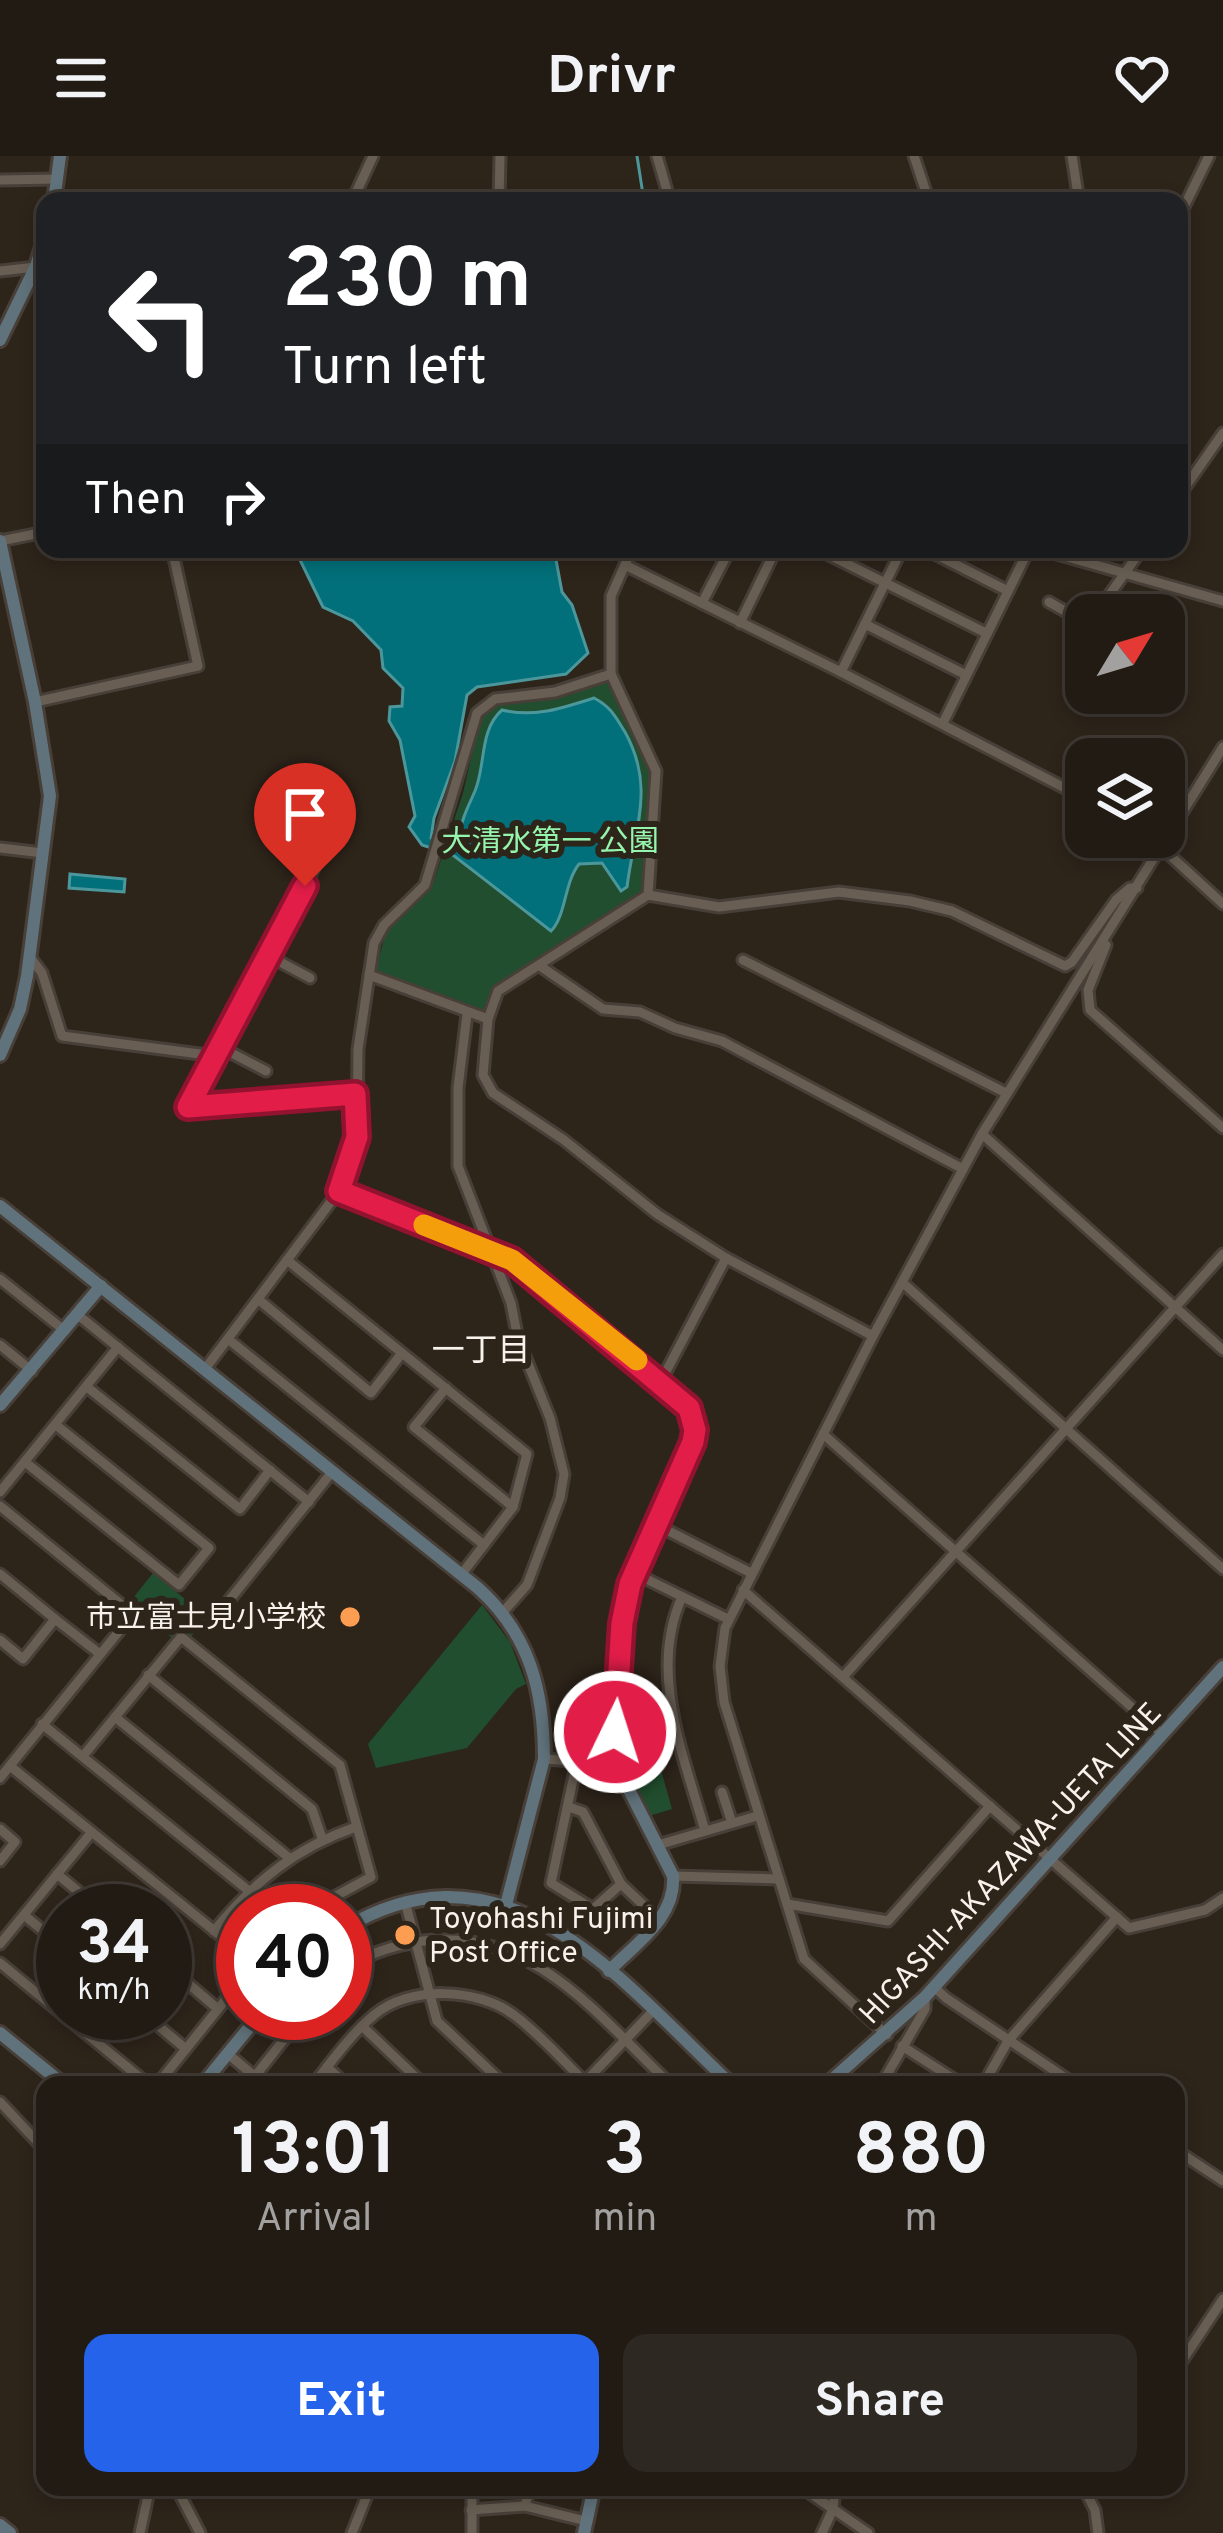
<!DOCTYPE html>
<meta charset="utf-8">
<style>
:root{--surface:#221b14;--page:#2e2822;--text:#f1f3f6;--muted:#a2a1a0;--line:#3f3934;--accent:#2563eb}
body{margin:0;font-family:Overpass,"Noto Sans JP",sans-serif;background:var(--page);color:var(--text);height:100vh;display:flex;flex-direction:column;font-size:45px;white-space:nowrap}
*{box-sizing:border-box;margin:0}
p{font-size:39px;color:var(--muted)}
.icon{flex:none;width:66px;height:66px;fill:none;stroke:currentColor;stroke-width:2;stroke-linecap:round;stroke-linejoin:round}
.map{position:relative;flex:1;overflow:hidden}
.sheet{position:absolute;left:36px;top:1920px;width:1149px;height:420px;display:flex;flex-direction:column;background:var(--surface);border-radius:24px;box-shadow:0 6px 18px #0003,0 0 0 3px var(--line)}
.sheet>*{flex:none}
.banner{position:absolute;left:36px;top:36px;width:1152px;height:366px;border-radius:24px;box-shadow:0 6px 18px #0003,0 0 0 3px var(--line);background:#202124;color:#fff;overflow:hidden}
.needle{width:78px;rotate:52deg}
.buttons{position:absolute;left:1065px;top:438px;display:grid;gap:24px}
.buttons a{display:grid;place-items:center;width:120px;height:120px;border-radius:24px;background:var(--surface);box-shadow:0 6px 18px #0003,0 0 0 3px var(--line);font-size:60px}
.speed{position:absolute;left:36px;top:1728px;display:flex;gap:24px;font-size:60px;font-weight:700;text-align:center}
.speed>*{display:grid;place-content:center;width:156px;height:156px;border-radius:50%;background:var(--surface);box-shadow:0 6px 18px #0003,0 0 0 3px var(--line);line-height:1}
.speed small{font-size:30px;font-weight:400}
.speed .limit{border:18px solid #d22;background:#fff;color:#111}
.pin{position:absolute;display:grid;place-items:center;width:102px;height:102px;color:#fff;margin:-123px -51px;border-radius:50% 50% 50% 0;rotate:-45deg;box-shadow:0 0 12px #0007}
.pin .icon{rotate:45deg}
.me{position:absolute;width:132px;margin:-66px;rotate:4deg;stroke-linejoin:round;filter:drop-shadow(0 0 9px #0008)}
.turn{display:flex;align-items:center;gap:42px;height:252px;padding:0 48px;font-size:54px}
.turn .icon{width:156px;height:156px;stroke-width:2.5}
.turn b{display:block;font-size:84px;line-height:102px}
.then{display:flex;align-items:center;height:114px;padding:0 48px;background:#0003;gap:24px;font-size:45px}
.eta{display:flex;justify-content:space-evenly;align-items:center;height:204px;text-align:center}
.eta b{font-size:72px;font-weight:700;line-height:84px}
.button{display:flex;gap:24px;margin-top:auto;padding:24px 48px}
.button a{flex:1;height:138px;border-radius:24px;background:var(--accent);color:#fff;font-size:48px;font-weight:700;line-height:138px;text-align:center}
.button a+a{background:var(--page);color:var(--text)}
header{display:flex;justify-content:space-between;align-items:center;height:156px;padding:0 48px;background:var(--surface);font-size:54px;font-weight:700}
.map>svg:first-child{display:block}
.green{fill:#214e2e}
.water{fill:#02707a;stroke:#4c979c;stroke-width:3}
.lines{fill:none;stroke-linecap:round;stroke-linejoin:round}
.stream{stroke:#4c979c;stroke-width:3}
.street-casing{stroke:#473f38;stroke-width:15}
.secondary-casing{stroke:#473f38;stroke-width:18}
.street{stroke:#685e53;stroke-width:9}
.secondary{stroke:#60727b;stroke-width:12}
.route-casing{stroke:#92132f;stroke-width:30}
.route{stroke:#e11d48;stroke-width:21}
.slow{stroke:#f59e0b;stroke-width:21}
.poi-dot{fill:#fc9d52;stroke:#2d241a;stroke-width:4.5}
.labels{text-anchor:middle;stroke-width:12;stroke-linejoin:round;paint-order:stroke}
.park-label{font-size:30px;fill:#95f5ad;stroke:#2d241a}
.poi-label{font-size:30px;fill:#f7f2eb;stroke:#2d241a;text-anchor:end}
.street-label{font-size:30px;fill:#f7f2eb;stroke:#2d241a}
.neighbourhood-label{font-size:33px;fill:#f7f2eb;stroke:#2d241a}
</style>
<header><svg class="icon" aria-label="menu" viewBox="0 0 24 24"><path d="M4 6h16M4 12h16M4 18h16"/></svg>Drivr<svg class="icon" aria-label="heart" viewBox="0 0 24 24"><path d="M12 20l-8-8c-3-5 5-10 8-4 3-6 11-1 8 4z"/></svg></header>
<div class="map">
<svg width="1223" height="2377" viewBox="0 0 1223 2377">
<rect width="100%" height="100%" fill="#2d241a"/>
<g class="green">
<polygon points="608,525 654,616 644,738 637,746 494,832 482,857 375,815 386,776 434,725 463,637 480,564 499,546 550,541"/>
<polygon points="153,1417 207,1461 190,1482 179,1474 172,1482 129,1447"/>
<polygon points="482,1449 510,1486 526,1528 516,1533 467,1592 376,1612 368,1588"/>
<polygon points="655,1593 672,1653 649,1660 631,1625 625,1597"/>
</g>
<g class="water">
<path d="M301,393h253l8,43 10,13 16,48 -22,21 -89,13 -10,8 -12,66 -21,57 -3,20 10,7 18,-9c3,-18 9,-29 16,-45 11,-26 4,-61 27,-81 33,8 60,-2 92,-12 17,9 21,18 31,34 31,56 9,97 2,155l-6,4 -19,-28 -23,1c-15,19 -13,52 -28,67l-98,-76 -31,-10 -13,-18 6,-11 -15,-76 -11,-19 1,-14 12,-1 1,-18 -20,-20 -2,-18 -28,-29 -30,-14 -23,-47z"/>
<polygon points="70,718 125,723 124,736 69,732"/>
</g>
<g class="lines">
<polyline class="stream" points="637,0 644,45"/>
<defs>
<g id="street">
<polyline points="657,0 670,45"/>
<polyline points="914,0 929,45"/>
<polyline points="1072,0 1079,45"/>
<polyline points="0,24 57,23"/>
<polyline points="355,39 377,45"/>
<polyline points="332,45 355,39 373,0"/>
<polyline points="499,45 500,0"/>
<polyline points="1179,61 1209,0"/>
<polyline points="0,115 45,110"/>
<polyline points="1179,340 1223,277"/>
<polyline points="0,385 45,376"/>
<polyline points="632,393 611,440 611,518 656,615 648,739 498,835 488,863 483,919 493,937 564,984 657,1058 726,1102 873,1180"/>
<polyline points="817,393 986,477"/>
<polyline points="902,393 841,516 1086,643"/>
<polyline points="925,393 1008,435"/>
<polyline points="1039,393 1223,445"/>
<polyline points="625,409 841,516"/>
<polyline points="1049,446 1086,467"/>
<polyline points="702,447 730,393"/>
<polyline points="1095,459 1142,393"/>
<polyline points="740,467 776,393"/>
<polyline points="865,468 966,519"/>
<polyline points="35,546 198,510 172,393"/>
<polyline points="943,567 1029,393"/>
<polyline points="1150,681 1223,748"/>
<polyline points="0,692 43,697"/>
<polyline points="648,739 719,751 839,736 910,745 952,755 1065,810 1072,806 1116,744 1130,732 1137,732"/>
<polyline points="1106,789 1088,834 1090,854 1223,972"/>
<polyline points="269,800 310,822"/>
<polyline points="30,801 42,817 62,880 215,900 188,951 355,937"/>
<polyline points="743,804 1006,937"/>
<polyline points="540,810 603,853 640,856 675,872 722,885 963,1013"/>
<polyline points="369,819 488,863"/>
<polyline points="467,858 458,932 458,1010 511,1147 518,1183 550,1262 564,1318 560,1342 527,1429 503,1456"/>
<polyline points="220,891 266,915"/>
<polyline points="215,900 323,695"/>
<polyline points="982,978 1223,1194"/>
<polyline points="287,1104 527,1298 513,1351 461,1419"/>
<polyline points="0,1123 65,1175"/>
<polyline points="903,1127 1223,1413"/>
<polyline points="258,1143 371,1237 402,1197"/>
<polyline points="78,1159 309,1346"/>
<polyline points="228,1183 484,1389"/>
<polyline points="0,1189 32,1215"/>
<polyline points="205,1213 339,1035 357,981 358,893 374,787 384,769 425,729 477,557 495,543 555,536 611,518"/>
<polyline points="661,1225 726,1102"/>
<polyline points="87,1231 240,1353 270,1314"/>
<polyline points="446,1232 414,1271 513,1351"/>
<polyline points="823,1278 1163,1579"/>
<polyline points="25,1306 179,1429 209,1392 56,1269"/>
<polyline points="0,1336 118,1191"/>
<polyline points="0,1350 133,1458 0,1622"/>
<polyline points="657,1369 751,1417"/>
<polyline points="634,1417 728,1463"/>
<polyline points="0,1418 55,1463 23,1503 0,1484"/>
<polyline points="743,1434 1129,1772 1205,1754 1223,1742"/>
<path d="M682,1441c-34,75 2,159 23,234"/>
<polyline points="55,1463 100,1498"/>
<polyline points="211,1467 332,1316"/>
<polyline points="148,1519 312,1653 322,1682"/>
<polyline points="843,1521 1223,1098"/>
<polyline points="115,1561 288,1701"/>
<polyline points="42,1568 249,1735"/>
<polyline points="83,1600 181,1481 340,1609 371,1721 308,1755"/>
<polyline points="544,1603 620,1608"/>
<polyline points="577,1605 551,1727 593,1753 621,1728 659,1764"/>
<polyline points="10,1610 243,1798"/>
<polyline points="722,1636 732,1667"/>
<polyline points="569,1651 583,1656 621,1728"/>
<polyline points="0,1673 15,1686 0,1705"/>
<polyline points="658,1689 757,1660"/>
<polyline points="57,1718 102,1755"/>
<polyline points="673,1720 778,1723"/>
<polyline points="405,1746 437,1865 505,1929"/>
<polyline points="787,1748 888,1765 990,1650"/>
<polyline points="24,1759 63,1791"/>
<path d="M214,1775c40,-49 81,-83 142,-104"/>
<polyline points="0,1788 91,1677"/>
<polyline points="0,1807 149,1929"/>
<polyline points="165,1808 218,1853"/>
<path d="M345,1814c22,-17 50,-25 78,-29 111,-13 175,75 248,144"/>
<polyline points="934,1831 946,1842 1076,1929"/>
<polyline points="143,1857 186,1893"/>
<polyline points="362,1870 424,1929"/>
<polyline points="887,1879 804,1803 724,1546 720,1510 725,1472 873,1180 982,978 1223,591"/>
<polyline points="902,1890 963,1929"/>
<polyline points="228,1898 265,1929"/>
<polyline points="327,1911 347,1929"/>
<polyline points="157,1929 243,1822"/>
<polyline points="248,1929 305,1857"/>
<path d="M313,1929c19,-24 38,-51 61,-70 36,-30 104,-27 140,0 27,20 50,47 74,70"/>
<polyline points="582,1929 652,1856"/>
<polyline points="881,1929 925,1853 925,1841"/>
<polyline points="983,1929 1008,1885 1117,1761"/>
<polyline points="0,1946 45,1994"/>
<polyline points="1176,1994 1223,2025"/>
<polyline points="1176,2214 1223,2143"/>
<polyline points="176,2331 200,2377"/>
<polyline points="472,2331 472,2377"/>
<polyline points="801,2331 868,2377"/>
<polyline points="1083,2331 1095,2354 1098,2377"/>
<polyline points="525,2350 586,2365"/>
<polyline points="471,2354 525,2350 530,2331"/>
<polyline points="140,2377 150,2331"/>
<polyline points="352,2377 366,2342 364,2331"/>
<polyline points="822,2377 833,2353 835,2331"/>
</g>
<g id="secondary">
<polyline points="54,45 60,0"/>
<polyline points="0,184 36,110 45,81"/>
<polyline points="0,385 35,546 50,640 27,820 20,853 0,899"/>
<path d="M339,1035l173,69 170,138 11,20v24l-59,131 -9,32 -10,127 13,56 45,88c3,42 -37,67 -64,95"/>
<path d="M0,1050l478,382c52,47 66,103 66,171l-38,146"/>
<polyline points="0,1249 101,1130"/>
<path d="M345,1772c164,-97 278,56 387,157"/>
<polyline points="0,1877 64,1929"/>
<polyline points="202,1929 261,1857"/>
<polyline points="826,1929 925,1841 1223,1511"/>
<polyline points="0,2369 10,2377"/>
<polyline points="584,2377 594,2331"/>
</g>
</defs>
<use href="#street" class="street-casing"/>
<use href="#secondary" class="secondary-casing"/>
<use href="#street" class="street"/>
<use href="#secondary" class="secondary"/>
</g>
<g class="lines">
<defs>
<polyline id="route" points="305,730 188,951 355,938 357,981 339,1035 512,1104 689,1252 695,1274 693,1286 630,1428 622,1467 615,1576"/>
</defs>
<use href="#route" class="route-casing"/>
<use href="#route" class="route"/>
<polyline class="slow" points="424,1069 512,1104 637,1204"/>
</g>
<g class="poi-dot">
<circle cx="350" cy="1461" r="12"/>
<circle cx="405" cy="1779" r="12"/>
</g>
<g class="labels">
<g class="park-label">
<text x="550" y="695">大清水第一 公園</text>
</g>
<g class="poi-label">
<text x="326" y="1471">市立富士見小学校</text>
<text x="429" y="1772" text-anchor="start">Toyohashi Fujimi<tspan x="429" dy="34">Post Office</tspan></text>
</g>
<g class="street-label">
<text transform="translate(1010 1707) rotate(-47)" y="10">HIGASHI-AKAZAWA-UETA LINE</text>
</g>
<g class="neighbourhood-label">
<text x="481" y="1205">一丁目</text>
</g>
</g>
</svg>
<div class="buttons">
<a><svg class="needle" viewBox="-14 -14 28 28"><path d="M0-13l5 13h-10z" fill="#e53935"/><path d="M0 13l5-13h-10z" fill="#a2a1a0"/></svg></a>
<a><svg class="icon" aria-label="layers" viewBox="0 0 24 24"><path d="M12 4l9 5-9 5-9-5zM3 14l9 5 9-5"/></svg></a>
</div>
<div class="speed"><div>34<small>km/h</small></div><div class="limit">40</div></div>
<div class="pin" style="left:305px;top:730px;background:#d93025"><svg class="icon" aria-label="arrive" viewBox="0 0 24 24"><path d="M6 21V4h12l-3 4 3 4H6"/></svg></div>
<svg class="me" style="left:615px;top:1576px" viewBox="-20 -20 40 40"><circle r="17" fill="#e11d48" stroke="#fff" stroke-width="3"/><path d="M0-11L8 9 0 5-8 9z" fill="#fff"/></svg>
<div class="banner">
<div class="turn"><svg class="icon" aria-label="left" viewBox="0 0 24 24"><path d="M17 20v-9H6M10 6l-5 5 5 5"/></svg><div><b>230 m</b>Turn left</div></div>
<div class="then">Then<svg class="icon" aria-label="right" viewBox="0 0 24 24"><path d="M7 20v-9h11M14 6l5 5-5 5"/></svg></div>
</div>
<section class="sheet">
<div class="eta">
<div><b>13:01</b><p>Arrival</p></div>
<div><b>3</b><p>min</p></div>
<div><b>880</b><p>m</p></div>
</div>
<div class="button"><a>Exit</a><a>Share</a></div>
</section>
</div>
